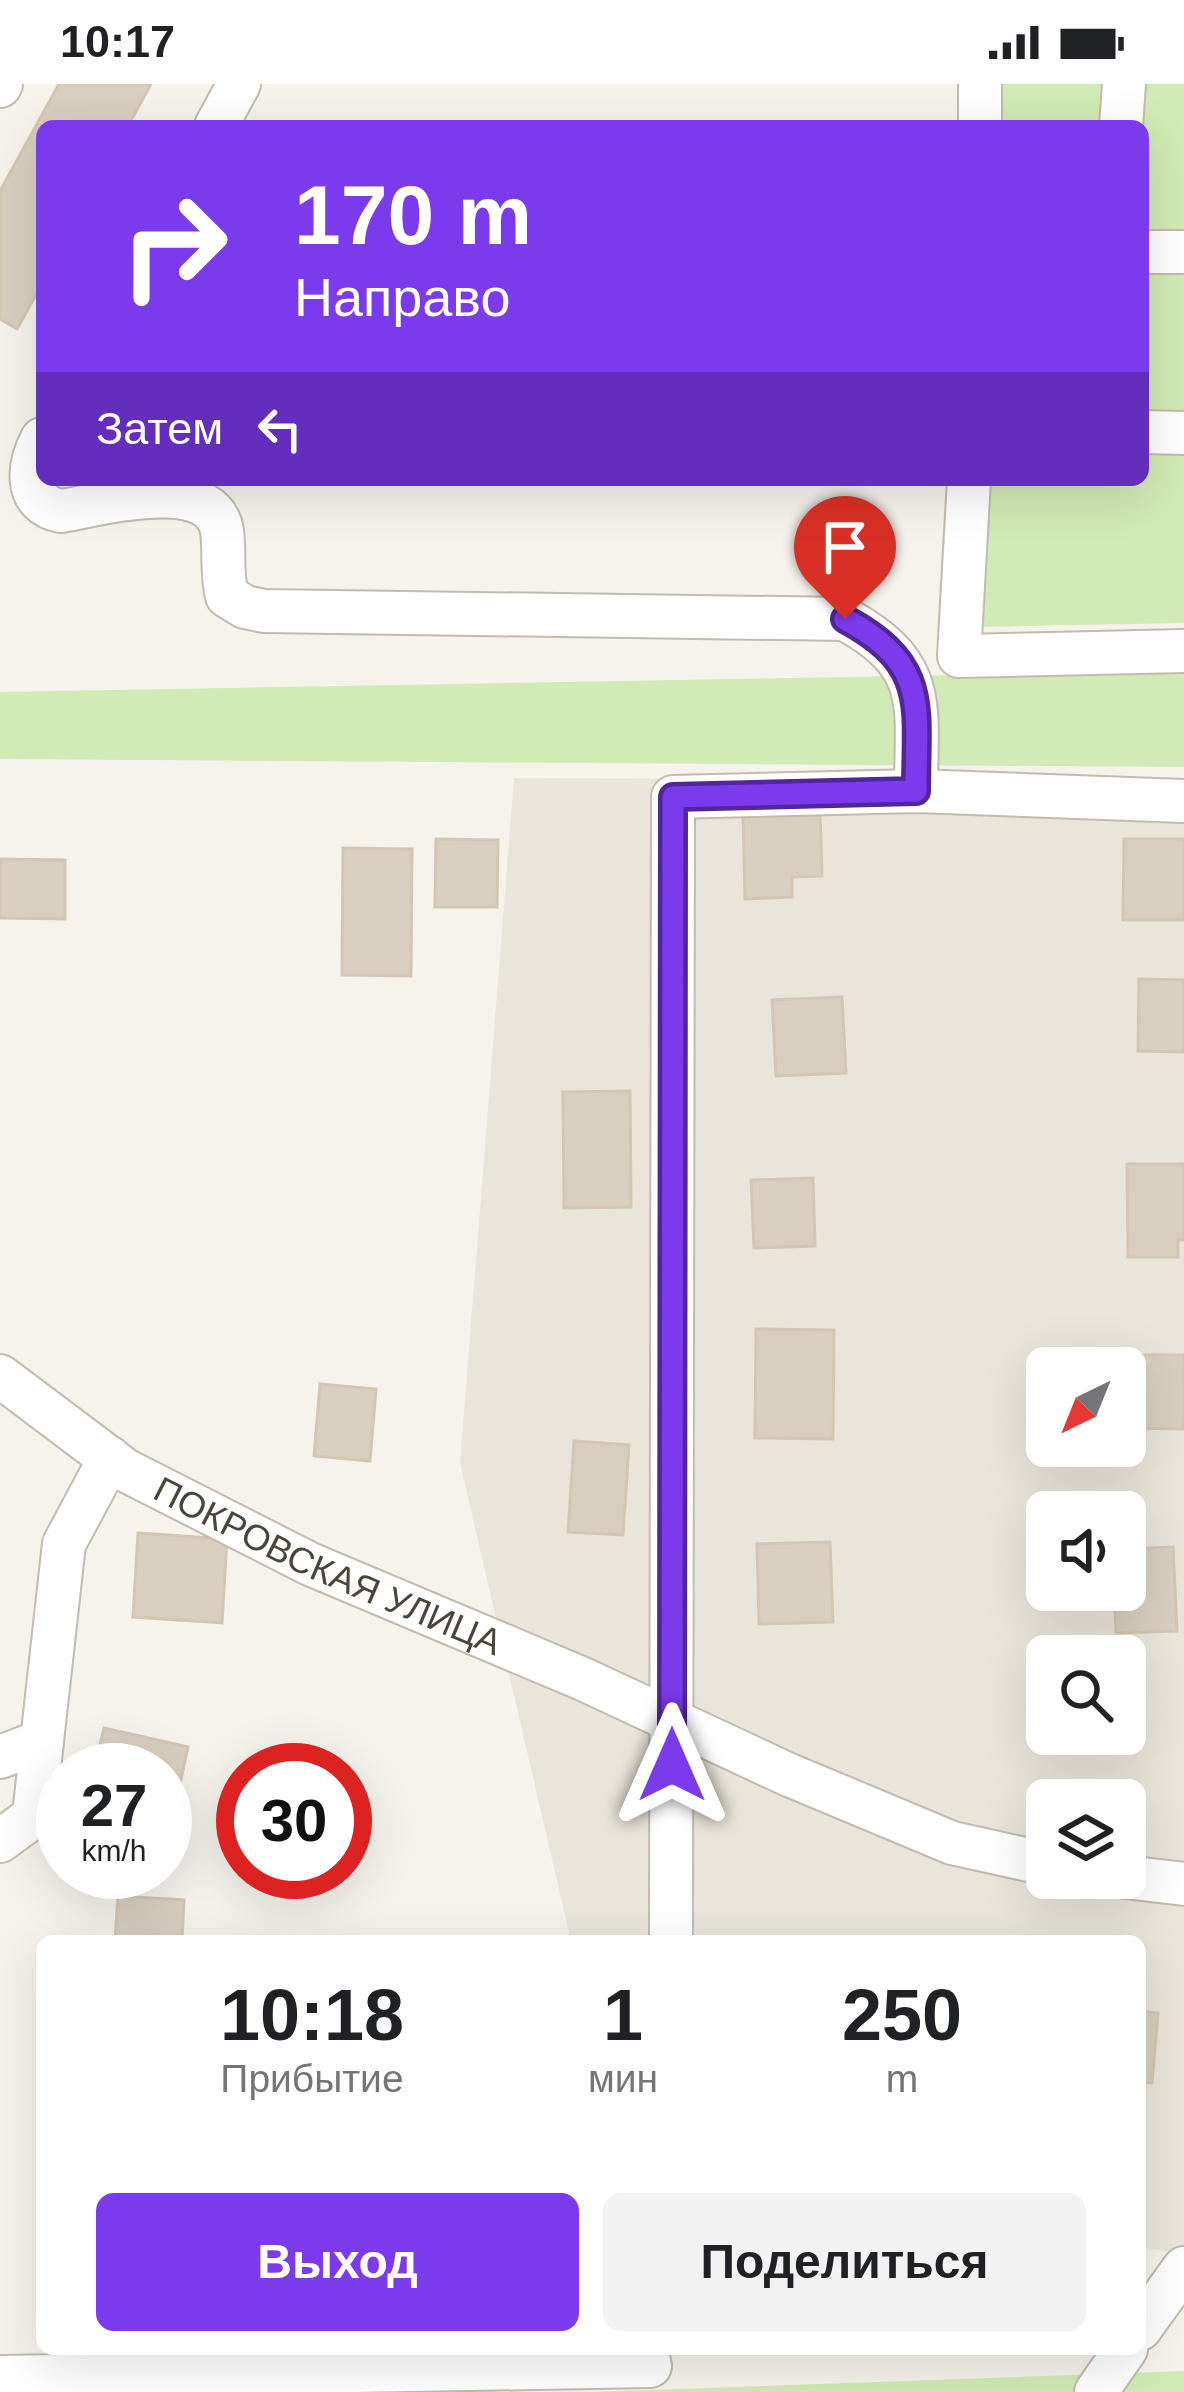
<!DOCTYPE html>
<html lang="ru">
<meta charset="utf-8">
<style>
:root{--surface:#fff;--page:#f2f2f2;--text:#202124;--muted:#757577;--accent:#7c3aed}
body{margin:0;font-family:Helvetica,sans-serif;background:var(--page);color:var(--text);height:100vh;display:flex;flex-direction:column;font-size:45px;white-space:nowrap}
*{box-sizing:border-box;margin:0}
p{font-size:39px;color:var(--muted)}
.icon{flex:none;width:66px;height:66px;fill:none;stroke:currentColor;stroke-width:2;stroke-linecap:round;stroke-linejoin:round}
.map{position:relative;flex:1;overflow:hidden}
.details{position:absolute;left:36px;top:1851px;width:1110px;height:420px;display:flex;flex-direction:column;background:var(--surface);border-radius:18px;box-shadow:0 12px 48px #0002}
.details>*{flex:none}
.hud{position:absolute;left:36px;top:36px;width:1113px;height:366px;border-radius:18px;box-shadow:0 12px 48px #0002;background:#7c3aed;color:#fff;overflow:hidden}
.needle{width:78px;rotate:223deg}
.controls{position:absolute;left:1026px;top:1263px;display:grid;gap:24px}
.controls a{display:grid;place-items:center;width:120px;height:120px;border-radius:18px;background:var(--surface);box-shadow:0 12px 48px #0002;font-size:60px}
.speed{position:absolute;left:36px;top:1659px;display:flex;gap:24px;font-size:60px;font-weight:700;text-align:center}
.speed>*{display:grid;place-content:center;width:156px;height:156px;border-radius:50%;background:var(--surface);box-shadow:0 12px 48px #0002;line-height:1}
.speed small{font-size:30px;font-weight:400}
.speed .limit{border:18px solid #d22;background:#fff;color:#111}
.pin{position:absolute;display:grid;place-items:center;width:102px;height:102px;color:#fff;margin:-123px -51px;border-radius:50% 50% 50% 0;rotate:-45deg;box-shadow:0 0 12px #0007}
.pin .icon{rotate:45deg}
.me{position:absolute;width:132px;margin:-66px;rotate:0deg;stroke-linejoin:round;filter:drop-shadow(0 0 9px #0008)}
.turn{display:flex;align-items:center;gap:42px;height:252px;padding:0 60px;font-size:54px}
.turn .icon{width:156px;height:156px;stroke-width:2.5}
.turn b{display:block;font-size:84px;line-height:102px}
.then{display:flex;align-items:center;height:114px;padding:0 60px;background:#0003;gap:24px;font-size:45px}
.eta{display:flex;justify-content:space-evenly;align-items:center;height:204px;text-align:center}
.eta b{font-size:72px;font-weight:800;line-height:84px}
.action{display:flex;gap:24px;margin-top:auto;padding:24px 60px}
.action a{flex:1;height:138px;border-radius:18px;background:var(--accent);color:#fff;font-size:48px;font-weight:800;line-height:138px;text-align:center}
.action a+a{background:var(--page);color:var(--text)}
.status{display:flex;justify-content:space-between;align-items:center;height:84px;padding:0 60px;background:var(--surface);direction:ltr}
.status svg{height:33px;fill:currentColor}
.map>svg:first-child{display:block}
.residential{fill:#eae5da;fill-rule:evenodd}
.green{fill:#d2eab5}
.building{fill:#d8cfc1;stroke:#d3c7b4;stroke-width:3}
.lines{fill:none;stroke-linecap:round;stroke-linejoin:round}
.minor-casing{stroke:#c2bbae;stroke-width:46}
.minor{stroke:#fff;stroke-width:42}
.route-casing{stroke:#51269a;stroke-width:30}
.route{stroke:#7c3aed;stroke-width:21}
.labels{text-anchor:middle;stroke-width:9;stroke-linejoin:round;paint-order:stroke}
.street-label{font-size:36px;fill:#4b4439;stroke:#fff}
</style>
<div class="status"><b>10:17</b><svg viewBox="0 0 49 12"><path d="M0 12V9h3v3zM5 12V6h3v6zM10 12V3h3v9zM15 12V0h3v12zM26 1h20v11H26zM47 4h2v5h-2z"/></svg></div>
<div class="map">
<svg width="1184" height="2308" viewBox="0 0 1184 2308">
<rect width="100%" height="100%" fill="#f6f3ec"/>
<path class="residential" d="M514,694l670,3v1473l-44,-7v-306h-569l-111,-478zM1047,1284h78v78h-78zM1047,1428h78v78h-78zM1047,1572h78v78h-78zM1047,1716h78v78h-78z"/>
<g class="green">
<polygon points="995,0 1184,0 1184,539 978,543 978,396 1143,396 1143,42 992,42"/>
<polygon points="1184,587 1184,683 0,675 0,608"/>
<polygon points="1184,2287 1184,2308 594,2308"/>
</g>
<g class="building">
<polygon points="59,0 151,0 128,42 42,42 42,200 17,245 0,235 0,107"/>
<polygon points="820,727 822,792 792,793 792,813 745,815 743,729"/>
<polygon points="436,755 498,756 497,823 435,823"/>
<polygon points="1124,755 1184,755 1184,836 1123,836"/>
<polygon points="343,764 412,765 411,892 342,891"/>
<polygon points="0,775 65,776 65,835 0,834"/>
<polygon points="1139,895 1184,896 1184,968 1138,967"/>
<polygon points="842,913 846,989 776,992 772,916"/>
<polygon points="630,1007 631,1123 564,1124 563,1008"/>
<polygon points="1127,1080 1184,1080 1184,1156 1178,1156 1178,1173 1128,1173"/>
<polygon points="813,1094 815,1162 754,1164 751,1096"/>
<polygon points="756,1245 834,1246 833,1355 755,1354"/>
<polygon points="1121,1271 1184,1271 1184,1345 1125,1344 1125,1284 1121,1284"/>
<polygon points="320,1300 376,1305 370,1377 314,1372"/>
<polygon points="574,1357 629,1361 623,1451 568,1448"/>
<polygon points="138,1449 227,1455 222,1539 133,1533"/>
<polygon points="830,1458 833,1538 759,1540 757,1460"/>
<polygon points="1173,1463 1177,1547 1116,1549 1114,1506 1125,1506 1125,1465"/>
<polygon points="104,1644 188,1663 171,1742 165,1740 165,1686 94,1686"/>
<polygon points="118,1812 184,1816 182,1857 115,1857"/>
<polygon points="1140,1927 1158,1929 1152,1999 1140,1998"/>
</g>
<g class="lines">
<defs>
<g id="minor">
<polyline points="980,0 980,42"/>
<polyline points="0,2 1,0"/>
<polyline points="216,42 239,0"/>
<polyline points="1121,42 1124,0"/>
<polyline points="1143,168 1184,168"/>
<polyline points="1143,348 1184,349"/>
<path d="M42,355c-15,28 -18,65 19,72 39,-6 151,-39 161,20 3,22 -1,42 5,65l18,11 19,4 581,8c85,46 71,87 71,172"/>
<polyline points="969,396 959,572 1184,567"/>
<path id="s1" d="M0,1292l125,94 185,94 273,115 204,95 165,69 95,21"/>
<polyline points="0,1673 42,1657 64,1460 110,1374"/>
<polyline points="0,1757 34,1732 42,1657"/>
<polyline points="1125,1793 1184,1800"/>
<polyline points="671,1857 673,713 916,707 1184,717"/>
<polyline points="1140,2245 1184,2184"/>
<polyline points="0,2293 650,2282 646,2265"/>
<polyline points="1096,2308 1126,2265"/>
</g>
</defs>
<use href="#minor" class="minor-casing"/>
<use href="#minor" class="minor"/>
</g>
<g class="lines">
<defs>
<path id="route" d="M672,1681l1,-968 243,-6c0,-85 14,-126 -71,-172"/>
</defs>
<use href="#route" class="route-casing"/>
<use href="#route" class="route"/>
</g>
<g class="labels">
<g class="street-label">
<text dy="13" stroke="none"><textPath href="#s1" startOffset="381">ПОКРОВСКАЯ УЛИЦА</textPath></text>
</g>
</g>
</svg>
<div class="controls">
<a><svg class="needle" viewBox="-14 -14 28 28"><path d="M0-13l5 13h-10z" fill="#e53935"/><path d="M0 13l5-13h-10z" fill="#757577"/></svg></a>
<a><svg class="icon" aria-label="sound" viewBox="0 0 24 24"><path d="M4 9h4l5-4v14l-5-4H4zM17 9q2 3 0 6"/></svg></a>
<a><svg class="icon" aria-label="search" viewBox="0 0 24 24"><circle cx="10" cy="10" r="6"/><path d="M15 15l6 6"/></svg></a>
<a><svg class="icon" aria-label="layers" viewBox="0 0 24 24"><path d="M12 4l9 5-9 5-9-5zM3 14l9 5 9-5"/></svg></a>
</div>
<div class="speed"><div>27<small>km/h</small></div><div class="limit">30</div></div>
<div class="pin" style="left:845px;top:535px;background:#d93025"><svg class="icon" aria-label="arrive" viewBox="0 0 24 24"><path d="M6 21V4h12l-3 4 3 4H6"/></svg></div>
<svg class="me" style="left:672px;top:1681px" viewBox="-20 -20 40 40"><path d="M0-17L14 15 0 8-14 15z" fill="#7c3aed" stroke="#fff" stroke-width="4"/></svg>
<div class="hud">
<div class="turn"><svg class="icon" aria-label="right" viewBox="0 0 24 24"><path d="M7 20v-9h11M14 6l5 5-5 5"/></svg><div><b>170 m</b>Направо</div></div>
<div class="then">Затем<svg class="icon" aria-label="left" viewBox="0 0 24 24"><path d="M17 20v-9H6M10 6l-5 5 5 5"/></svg></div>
</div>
<section class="details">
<div class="eta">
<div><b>10:18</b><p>Прибытие</p></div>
<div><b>1</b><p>мин</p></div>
<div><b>250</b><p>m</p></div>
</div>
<div class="action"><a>Выход</a><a>Поделиться</a></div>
</section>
</div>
